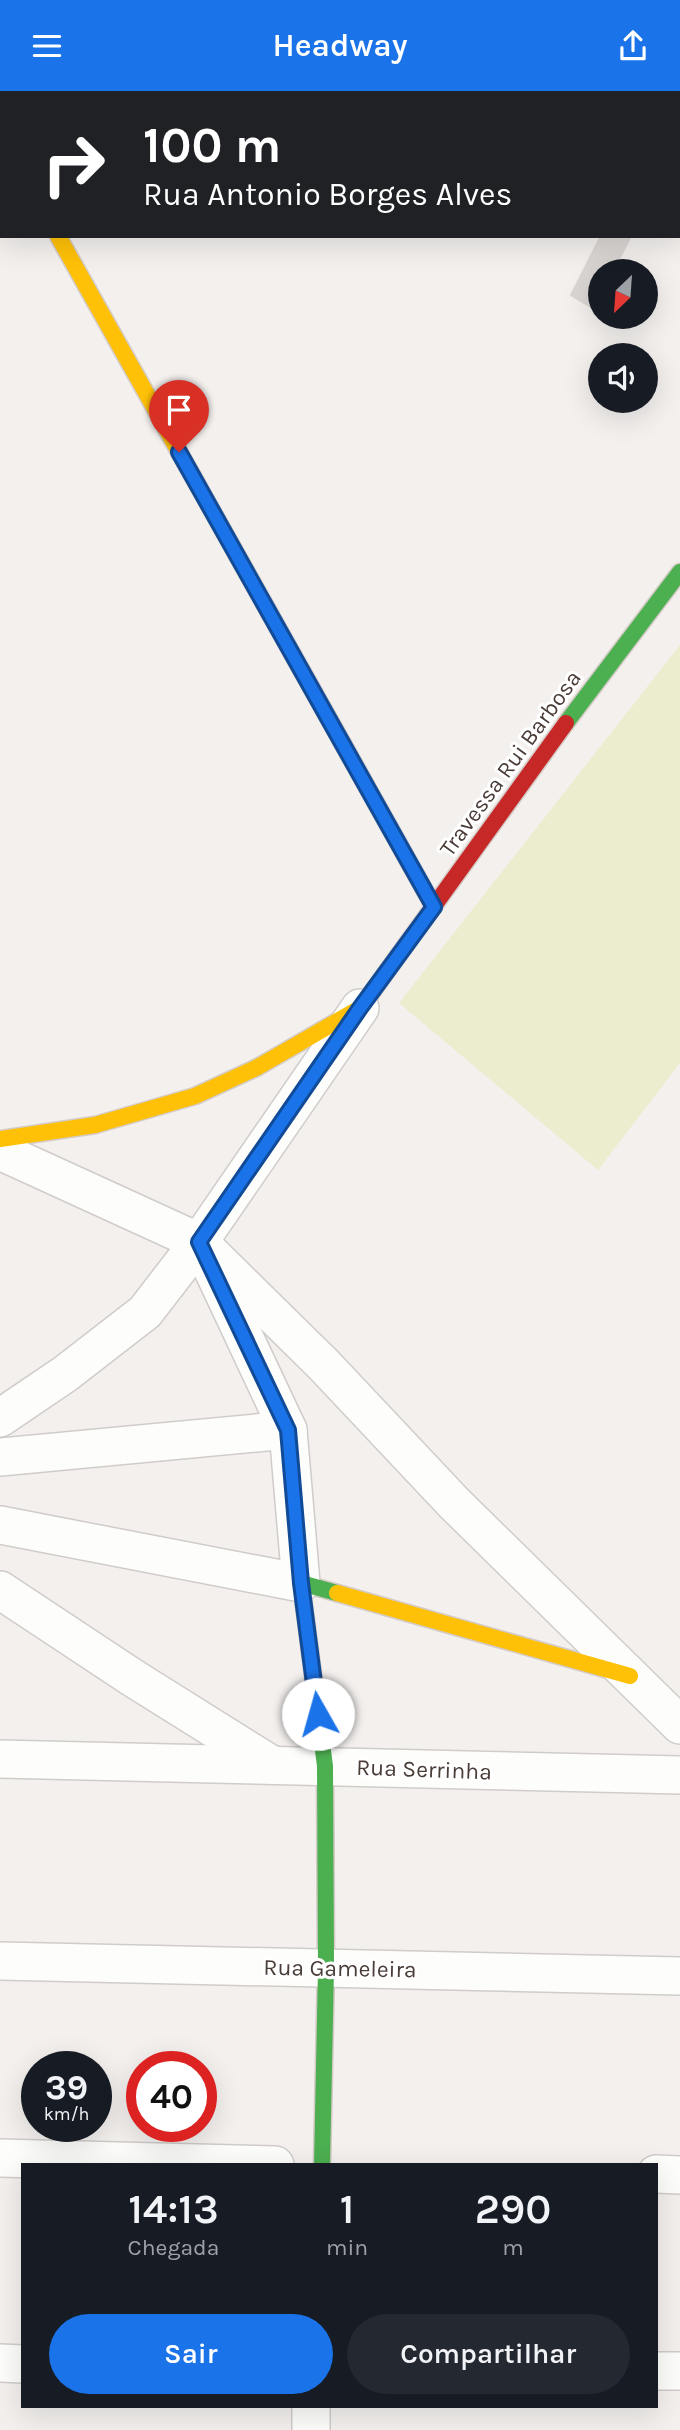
<!DOCTYPE html>
<html lang="pt">
<style>
:root{--surface:#171b24;--page:#242831;--text:#f1f3f6;--muted:#9ea1a6;--accent:#1a73e8}
body{margin:0;font-family:Karla,sans-serif;background:var(--page);color:var(--text);height:100vh;display:flex;flex-direction:column;font-size:26px;white-space:nowrap}
*{box-sizing:border-box;margin:0}
p{font-size:23px;color:var(--muted)}
.icon{flex:none;width:38px;height:38px;fill:none;stroke:currentColor;stroke-width:2;stroke-linecap:round;stroke-linejoin:round}
.map{position:relative;flex:1;overflow:hidden}
.sheet{position:absolute;left:21px;top:2072px;width:637px;height:245px;display:flex;flex-direction:column;background:var(--surface);border-radius:0px;box-shadow:0 7px 28px #0002}
.sheet>*{flex:none}
.guide{position:absolute;left:0px;top:0px;width:681px;height:147px;box-shadow:0 7px 28px #0002;background:#202124;color:#fff;overflow:hidden}
.needle{width:46px;rotate:205deg}
.tools{position:absolute;left:588px;top:168px;display:grid;gap:14px}
.tools a{display:grid;place-items:center;width:70px;height:70px;border-radius:50%;background:var(--surface);box-shadow:0 7px 28px #0002;font-size:35px}
.speed{position:absolute;left:21px;top:1960px;display:flex;gap:14px;font-size:35px;font-weight:700;text-align:center}
.speed>*{display:grid;place-content:center;width:91px;height:91px;border-radius:50%;background:var(--surface);box-shadow:0 7px 28px #0002;line-height:1}
.speed small{font-size:18px;font-weight:400}
.speed .limit{border:10px solid #d22;background:#fff;color:#111}
.pin{position:absolute;display:grid;place-items:center;width:60px;height:60px;color:#fff;margin:-72px -30px;border-radius:50% 50% 50% 0;rotate:-45deg;box-shadow:0 0 7px #0007}
.pin .icon{rotate:45deg}
.me{position:absolute;width:77px;margin:-38px;rotate:353deg;stroke-linejoin:round;filter:drop-shadow(0 0 5px #0008)}
.turn{display:flex;align-items:center;gap:24px;height:147px;padding:0 28px;font-size:32px}
.turn .icon{width:91px;height:91px;stroke-width:2.5}
.turn b{display:block;font-size:49px;line-height:60px}
.eta{display:flex;justify-content:space-evenly;align-items:center;height:119px;text-align:center}
.eta b{font-size:42px;font-weight:600;line-height:49px}
.cta{display:flex;gap:14px;margin-top:auto;padding:14px 28px}
.cta a{flex:1;height:80px;border-radius:42px;background:var(--accent);color:#fff;font-size:28px;font-weight:600;line-height:80px;text-align:center}
.cta a+a{background:var(--page);color:var(--text)}
header{display:flex;justify-content:space-between;align-items:center;height:91px;padding:0 28px;background:var(--accent);color:#fff;font-size:32px;font-weight:600}
.map>svg:first-child{display:block}
.green{fill:#ebedce}
.building{fill:#dbd7d4;stroke:#dcd6d3;stroke-width:2}
.lines{fill:none;stroke-linecap:round;stroke-linejoin:round}
.street-casing{stroke:#d0ccca;stroke-width:40}
.fast-casing{stroke:#d4cbc6;stroke-width:19}
.slow-casing{stroke:#d4cbc6;stroke-width:19}
.jam-casing{stroke:#d4cbc6;stroke-width:19}
.street{stroke:#fdfdfc;stroke-width:37}
.fast{stroke:#4caf50;stroke-width:16}
.slow{stroke:#ffc107;stroke-width:16}
.jam{stroke:#c62828;stroke-width:16}
.route-casing{stroke:#114b97;stroke-width:18}
.route{stroke:#1a73e8;stroke-width:12}
.labels{text-anchor:middle;stroke-width:6;stroke-linejoin:round;paint-order:stroke}
.street-label{font-size:23px;fill:#4a3d38;stroke:#fff}
</style>
<header><svg class="icon" aria-label="menu" viewBox="0 0 24 24"><path d="M4 6h16M4 12h16M4 18h16"/></svg>Headway<svg class="icon" aria-label="share" viewBox="0 0 24 24"><path d="M12 15V3M7 8l5-5 5 5M5 13v7h14v-7"/></svg></header>
<div class="map">
<svg width="680" height="2339" viewBox="0 0 680 2339">
<rect width="100%" height="100%" fill="#f3f0ee"/>
<polygon class="green" points="680,554 680,972 598,1079 399,912"/>
<polygon class="building" points="601,145 631,145 613,180 600,180 600,203 593,217 571,204"/>
<g class="lines">
<defs>
<g id="street">
<polyline points="518,2 519,0"/>
<polyline points="0,42 2,45"/>
<polyline points="0,1060 199,1151 324,1274 454,1412 680,1634"/>
<polyline points="0,1327 65,1283 145,1221 199,1151 360,917"/>
<polyline points="0,1366 288,1339"/>
<polyline points="0,1434 301,1492 288,1339 210,1173"/>
<polyline points="0,1499 133,1587 272,1674"/>
<polyline points="0,1668 680,1684"/>
<polyline points="0,1870 680,1885"/>
<polyline points="0,2067 275,2074"/>
<polyline points="656,2083 680,2084"/>
<polyline points="0,2272 23,2273"/>
<polyline points="656,2280 680,2280"/>
<polyline points="311,2315 311,2339"/>
</g>
<g id="fast">
<polyline points="679,74 680,74"/>
<polyline points="566,632 680,481"/>
<polyline points="343,653 434,816"/>
<polyline points="322,2074 326,1877 325,1675 301,1492 337,1502"/>
</g>
<g id="slow">
<polyline points="435,0 445,2"/>
<polyline points="58,145 343,653"/>
<polyline points="0,1048 95,1034 195,1005 256,977 360,917 364,912"/>
<polyline points="337,1502 630,1585"/>
</g>
<polyline id="jam" points="364,912 566,632"/>
</defs>
<use href="#street" class="street-casing"/>
<use href="#fast" class="fast-casing"/>
<use href="#slow" class="slow-casing"/>
<use href="#jam" class="jam-casing"/>
<use href="#street" class="street"/>
<use href="#fast" class="fast"/>
<use href="#slow" class="slow"/>
<use href="#jam" class="jam"/>
</g>
<g class="lines">
<defs>
<polyline id="route" points="179,361 434,816 360,917 199,1151 288,1339 301,1492 318,1623"/>
</defs>
<use href="#route" class="route-casing"/>
<use href="#route" class="route"/>
</g>
<g class="labels">
<g class="street-label">
<text transform="translate(510 672) rotate(-54)" y="8">Travessa Rui Barbosa</text>
<text transform="translate(424 1678) rotate(2)" y="8">Rua Serrinha</text>
<text transform="translate(340 1877) rotate(1)" y="8">Rua Gameleira</text>
</g>
</g>
</svg>
<div class="tools">
<a><svg class="needle" viewBox="-14 -14 28 28"><path d="M0-13l5 13h-10z" fill="#e53935"/><path d="M0 13l5-13h-10z" fill="#9ea1a6"/></svg></a>
<a><svg class="icon" aria-label="sound" viewBox="0 0 24 24"><path d="M4 9h4l5-4v14l-5-4H4zM17 9q2 3 0 6"/></svg></a>
</div>
<div class="speed"><div>39<small>km/h</small></div><div class="limit">40</div></div>
<div class="pin" style="left:179px;top:361px;background:#d93025"><svg class="icon" aria-label="arrive" viewBox="0 0 24 24"><path d="M6 21V4h12l-3 4 3 4H6"/></svg></div>
<svg class="me" style="left:318px;top:1623px" viewBox="-20 -20 40 40"><circle r="19" fill="#fff"/><path d="M0-13L10 11 0 6-10 11z" fill="#1a73e8"/></svg>
<div class="guide">
<div class="turn"><svg class="icon" aria-label="right" viewBox="0 0 24 24"><path d="M7 20v-9h11M14 6l5 5-5 5"/></svg><div><b>100 m</b>Rua Antonio Borges Alves</div></div>
</div>
<section class="sheet">
<div class="eta">
<div><b>14:13</b><p>Chegada</p></div>
<div><b>1</b><p>min</p></div>
<div><b>290</b><p>m</p></div>
</div>
<div class="cta"><a>Sair</a><a>Compartilhar</a></div>
</section>
</div>
